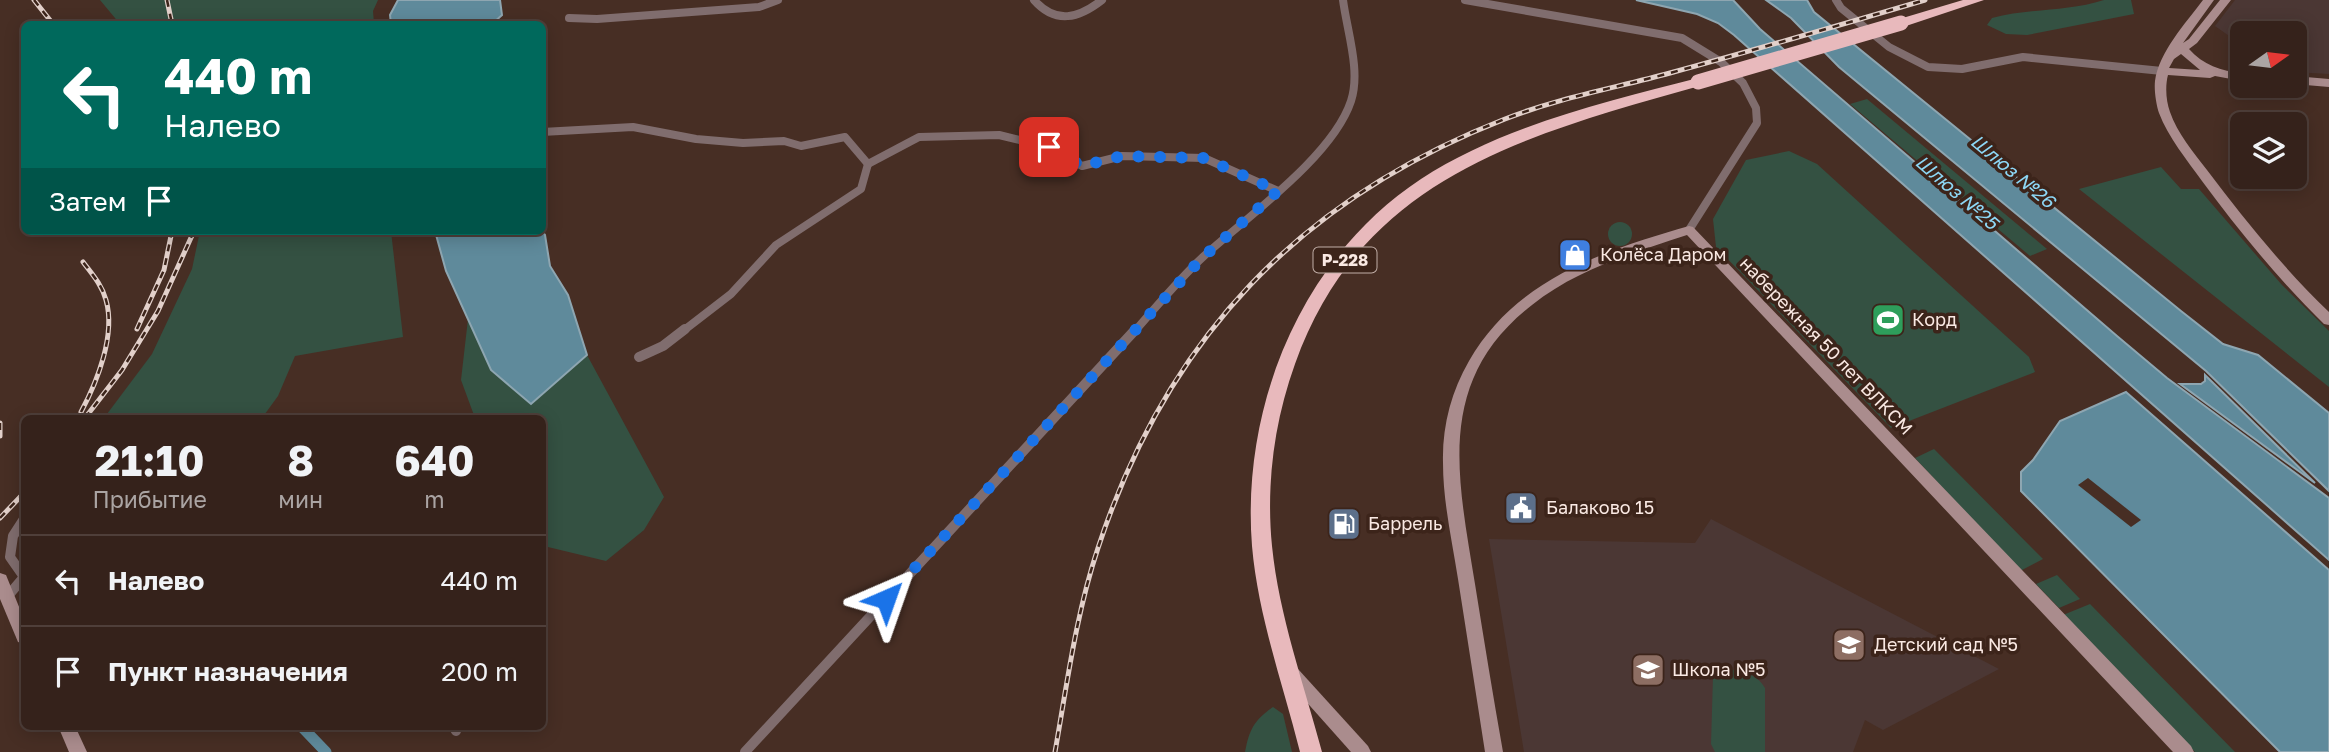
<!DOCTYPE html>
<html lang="ru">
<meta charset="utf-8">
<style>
:root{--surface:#35221b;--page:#402f28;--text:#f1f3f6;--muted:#aaa4a3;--line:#4f3f3a}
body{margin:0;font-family:"Golos Text",sans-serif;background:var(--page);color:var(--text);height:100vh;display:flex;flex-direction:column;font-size:26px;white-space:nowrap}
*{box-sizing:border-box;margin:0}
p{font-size:23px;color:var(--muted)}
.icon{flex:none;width:38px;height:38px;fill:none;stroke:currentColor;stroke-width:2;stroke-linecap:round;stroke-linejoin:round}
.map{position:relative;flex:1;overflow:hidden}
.sheet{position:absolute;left:21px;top:415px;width:525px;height:315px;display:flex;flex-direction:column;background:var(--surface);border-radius:10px;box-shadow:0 4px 18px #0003,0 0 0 2px var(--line)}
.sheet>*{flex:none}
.banner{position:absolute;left:21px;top:21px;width:525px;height:214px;border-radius:10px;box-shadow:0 4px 18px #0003,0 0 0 2px var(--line);background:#00695c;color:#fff;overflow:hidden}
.needle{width:46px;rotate:76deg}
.buttons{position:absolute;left:2230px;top:21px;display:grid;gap:14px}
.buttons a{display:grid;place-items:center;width:77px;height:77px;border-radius:10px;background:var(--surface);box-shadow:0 4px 18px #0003,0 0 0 2px var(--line);font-size:35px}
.pin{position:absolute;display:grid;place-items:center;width:60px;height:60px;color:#fff;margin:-30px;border-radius:14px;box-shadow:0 4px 10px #0006}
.me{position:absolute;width:77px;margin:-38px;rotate:43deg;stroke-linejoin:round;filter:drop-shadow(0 0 5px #0008)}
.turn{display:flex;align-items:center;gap:24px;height:147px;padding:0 28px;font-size:32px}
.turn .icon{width:91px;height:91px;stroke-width:2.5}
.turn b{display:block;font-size:49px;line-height:60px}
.then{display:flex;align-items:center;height:66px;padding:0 28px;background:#0003;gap:14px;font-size:26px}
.eta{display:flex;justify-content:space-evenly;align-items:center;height:119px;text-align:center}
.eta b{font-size:42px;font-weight:700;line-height:49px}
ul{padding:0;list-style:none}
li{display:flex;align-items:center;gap:21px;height:91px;padding:0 28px;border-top:2px solid var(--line)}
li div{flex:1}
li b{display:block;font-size:26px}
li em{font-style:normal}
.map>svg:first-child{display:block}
.education{fill:#4b3734}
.green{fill:#345142}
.water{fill:#5f8a9b;stroke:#8ea6b1;stroke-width:2}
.pier{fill:#472e24}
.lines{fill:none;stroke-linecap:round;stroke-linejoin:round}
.canal{stroke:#5f8a9b;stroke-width:11}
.street-far1{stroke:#806d6e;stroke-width:8}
.street{stroke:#806d6e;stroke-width:10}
.secondary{fill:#aa8c8d;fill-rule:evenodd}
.highway{fill:#e8b9bc;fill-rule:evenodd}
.rail-casing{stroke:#e2d0ca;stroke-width:5}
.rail{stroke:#3c241a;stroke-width:2.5;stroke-dasharray:7;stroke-linecap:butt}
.highway-bridge{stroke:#e8b9bc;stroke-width:15}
.route{stroke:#1a73e8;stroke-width:12;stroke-dasharray:0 21.6}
.labels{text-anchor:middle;stroke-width:7;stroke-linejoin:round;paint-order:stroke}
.shield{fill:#3c241a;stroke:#c1aea7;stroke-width:2}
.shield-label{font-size:16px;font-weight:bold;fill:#fae9e3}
.poi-label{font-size:18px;fill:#fae9e3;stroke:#3c241a;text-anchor:start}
.street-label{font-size:18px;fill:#fae9e3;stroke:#3c241a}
.water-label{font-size:19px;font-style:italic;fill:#8dd7f5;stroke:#3c241a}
</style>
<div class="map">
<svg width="2329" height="752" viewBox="0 0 2329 752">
<rect width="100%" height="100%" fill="#472e24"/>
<g class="education">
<polygon points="2235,0 2329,0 2329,74 2294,72 2294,33 2242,33 2242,45 2215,26"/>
<polygon points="1711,519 1999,669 1883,730 1865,720 1853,752 1524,752 1489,539 1695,543"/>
</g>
<g class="green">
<polygon points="100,0 378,0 373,11 374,24 120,24"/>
<path d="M2104,0h27l3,14 -107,21 -21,-1 -19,-9 5,-7c37,-10 75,-6 112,-18z"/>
<polygon points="1867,99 2047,249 2030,256 1850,104"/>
<polygon points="1789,151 1817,164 2029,357 2035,372 1891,428 1716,247 1713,219 1746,160"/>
<polygon points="2161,167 2181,189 2199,189 2282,285 2329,331 2329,387 2079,189"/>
<circle cx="1620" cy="234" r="12"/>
<polygon points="200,231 391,231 403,337 295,356 278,396 262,418 104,418 152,354 192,269"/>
<polygon points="468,319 491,370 531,404 587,355 664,497 644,530 606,561 548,547 542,542 542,418 475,418 461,380"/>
<polygon points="1934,449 2043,559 2020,571 1915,458"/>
<polygon points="2057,575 2080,599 2059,608 2036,584"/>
<polygon points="2090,604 2235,752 2195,752 2063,615"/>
<path d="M1723,668c17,3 33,4 42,20v64h-50l-4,-8 2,-68 3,-7z"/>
<path d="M1273,707l10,7 9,38h-47c4,-22 9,-32 28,-45z"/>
</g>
<g class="water">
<polygon points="398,0 500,0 502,15 492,24 391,24 390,15"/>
<polygon points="1636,0 1733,0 1760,29 2117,336 2167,378 2329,498 2329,560 1734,35 1718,23 1697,14"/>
<polygon points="1766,0 1807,0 1814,12 2181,311 2223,344 2258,355 2329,413 2329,491 2206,371 1839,67 1791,18"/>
<polygon points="435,231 542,231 545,235 550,266 568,295 587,355 531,404 491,370 446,271"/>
<polygon points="2205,375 2315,483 2180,384 2201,384 2205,381"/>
<polygon points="2126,392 2329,570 2329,752 2280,752 2021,491 2021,472 2033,460 2060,421"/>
</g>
<polygon class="pier" points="2088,478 2141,520 2131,527 2078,485"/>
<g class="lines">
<polyline class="canal" points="301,726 326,752"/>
<g class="street-far1">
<path d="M1034,0c22,25 45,18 68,0"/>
<polyline points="1465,0 1682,38 1721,62 1743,83 1756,108 1757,123 1689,230"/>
<polyline points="1836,0 1841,8 1889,47 1928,67 1962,69 2023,57 2162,71"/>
<polyline points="569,18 597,19 759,7 778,0"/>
<polyline points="542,132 633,127 696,139 743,143 784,141 801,146 845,137 868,164 919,137 999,135 1049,147 1082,166 1122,156 1204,158 1278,191"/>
<polyline points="683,331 731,294 776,245 861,189 868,164"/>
<path d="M1135,331c22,-25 44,-52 69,-75 43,-39 129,-100 147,-155 10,-30 -4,-70 -8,-101"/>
</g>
<g class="street">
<polyline points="639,357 663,346 685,329"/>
<polyline points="7,597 24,577 10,557 13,536 24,519"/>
<polyline points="453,726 456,731"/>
<polyline points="745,752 1136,329"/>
</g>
<g class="secondary">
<path d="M2203,0h11l-31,43 6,-4 31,-39h11l-34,43 -8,6c14,16 32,22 53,24v8l-27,-5 -5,2 -42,-3c-3,11 -2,26 2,37 7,21 24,41 37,58 38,50 77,99 122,142v13l-5,-1c-45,-44 -85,-93 -122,-143 -15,-21 -34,-44 -43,-68 -3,-9 -5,-23 -4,-32 4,-29 30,-57 48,-81zM2181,54l19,16 -31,-2 5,-9z"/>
<polygon points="2294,76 2329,79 2329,87 2294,84"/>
<path d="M1689,226l4,1 498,519 3,6h-21l-486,-517c-54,18 -110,34 -155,70 -98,76 -74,173 -57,279 9,56 18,112 28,168h-18c-9,-58 -18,-116 -27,-173 -6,-39 -15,-77 -15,-116 -1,-36 8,-71 26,-102 47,-82 134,-110 220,-135z"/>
<polygon points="0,573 6,575 24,619 24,644 18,642 0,599"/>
<polygon points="1292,666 1298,669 1368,746 1371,752 1351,752 1286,679 1284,674 1286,669"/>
<polygon points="58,726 75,726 87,752 69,752"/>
</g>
<g class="highway">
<polygon points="1963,0 1984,0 1906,26 1896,26 1894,23 1896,20"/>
<path d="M1698,78l5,1v6c-173,49 -341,90 -408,279 -21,58 -29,121 -23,182 7,70 32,138 50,206h-22c-17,-68 -42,-136 -48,-206 -11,-140 49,-288 169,-367 81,-53 184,-77 277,-101z"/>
</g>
<defs>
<g id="rail">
<polyline points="34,0 53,24"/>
<polyline points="167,0 172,24"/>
<polyline points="137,329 164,270 172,231"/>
<path d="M81,412c16,-30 35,-77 25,-112 -4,-15 -14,-26 -23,-38"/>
<polyline points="85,418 122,370 158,311 194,231"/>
<polyline points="0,423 0,436"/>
<polyline points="0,518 24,493"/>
<path d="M1055,752c12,-68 21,-138 43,-204 69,-210 202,-349 407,-429 53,-21 110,-31 165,-46 85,-23 170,-48 255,-73"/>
</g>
</defs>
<use href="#rail" class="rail-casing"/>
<use href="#rail" class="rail"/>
<polyline class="highway-bridge" points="1698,82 1901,23"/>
</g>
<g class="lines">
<polyline class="route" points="886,599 1202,258 1278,191 1204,158 1122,156 1082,166 1049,147"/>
</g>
<defs>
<symbol id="shop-square" viewBox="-11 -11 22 22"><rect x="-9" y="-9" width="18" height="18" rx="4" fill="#3f7fe0" stroke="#3c241a"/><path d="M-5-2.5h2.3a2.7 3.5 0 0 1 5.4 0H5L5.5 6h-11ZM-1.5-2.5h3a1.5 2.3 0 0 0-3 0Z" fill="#fff"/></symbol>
<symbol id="stadium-square" viewBox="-11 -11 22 22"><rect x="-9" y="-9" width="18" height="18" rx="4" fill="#2e9e5b" stroke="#3c241a"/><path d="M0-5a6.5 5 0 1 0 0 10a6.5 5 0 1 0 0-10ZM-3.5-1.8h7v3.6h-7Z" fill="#fff"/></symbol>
<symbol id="civic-square" viewBox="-11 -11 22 22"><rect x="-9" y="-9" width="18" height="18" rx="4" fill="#5c6f8a" stroke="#3c241a"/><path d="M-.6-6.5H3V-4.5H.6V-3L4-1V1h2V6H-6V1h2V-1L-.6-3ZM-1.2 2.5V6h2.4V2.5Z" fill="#fff"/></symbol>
<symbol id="fuel-square" viewBox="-11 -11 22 22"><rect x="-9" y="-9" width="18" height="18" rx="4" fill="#5c6f8a" stroke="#3c241a"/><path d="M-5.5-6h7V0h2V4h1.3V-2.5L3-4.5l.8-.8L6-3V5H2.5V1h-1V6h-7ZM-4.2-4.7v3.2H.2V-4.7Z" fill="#fff"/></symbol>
<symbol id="school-square" viewBox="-11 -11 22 22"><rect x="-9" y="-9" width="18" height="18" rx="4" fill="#8d6e63" stroke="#3c241a"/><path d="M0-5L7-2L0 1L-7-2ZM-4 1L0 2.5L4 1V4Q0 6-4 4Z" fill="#fff"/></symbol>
</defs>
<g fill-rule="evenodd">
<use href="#shop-square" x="1556" y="236" width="38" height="38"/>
<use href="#stadium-square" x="1869" y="301" width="38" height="38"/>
<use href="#civic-square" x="1502" y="489" width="38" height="38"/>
<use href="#fuel-square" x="1325" y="505" width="38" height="38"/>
<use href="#school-square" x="1830" y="626" width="38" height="38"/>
<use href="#school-square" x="1629" y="651" width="38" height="38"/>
</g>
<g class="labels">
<rect class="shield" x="1313.5" y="247.5" width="63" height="25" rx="5"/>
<g class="shield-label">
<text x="1345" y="266">Р-228</text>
</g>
<g class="poi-label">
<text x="1600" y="261">Колёса Даром</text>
<text x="1912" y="326">Корд</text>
<text x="1546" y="514">Балаково 15</text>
<text x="1368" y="530">Баррель</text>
<text x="1874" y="651">Детский сад №5</text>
<text x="1672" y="676">Школа №5</text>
</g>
<g class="street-label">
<text transform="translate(1826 346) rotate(46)" y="6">набережная 50 лет ВЛКСМ</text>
</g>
<g class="water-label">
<text transform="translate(2013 171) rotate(40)" y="7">Шлюз №26</text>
<text transform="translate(1957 192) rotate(41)" y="7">Шлюз №25</text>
</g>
</g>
</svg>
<div class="buttons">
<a><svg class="needle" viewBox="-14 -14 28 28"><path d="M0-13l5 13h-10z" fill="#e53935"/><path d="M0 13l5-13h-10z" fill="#aaa4a3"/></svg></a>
<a><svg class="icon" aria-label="layers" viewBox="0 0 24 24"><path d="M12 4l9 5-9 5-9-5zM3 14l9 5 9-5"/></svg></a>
</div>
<div class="pin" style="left:1049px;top:147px;background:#d93025"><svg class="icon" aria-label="arrive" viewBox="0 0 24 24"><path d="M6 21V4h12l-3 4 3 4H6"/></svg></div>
<svg class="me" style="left:886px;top:599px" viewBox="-20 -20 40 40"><path d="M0-17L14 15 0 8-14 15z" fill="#1a73e8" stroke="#fff" stroke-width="4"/></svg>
<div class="banner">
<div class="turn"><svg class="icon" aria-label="left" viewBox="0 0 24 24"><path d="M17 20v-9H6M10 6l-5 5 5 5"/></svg><div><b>440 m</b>Налево</div></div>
<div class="then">Затем<svg class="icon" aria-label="arrive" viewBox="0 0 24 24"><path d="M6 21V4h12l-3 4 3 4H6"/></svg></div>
</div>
<section class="sheet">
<div class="eta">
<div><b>21:10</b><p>Прибытие</p></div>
<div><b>8</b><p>мин</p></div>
<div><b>640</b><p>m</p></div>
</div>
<ul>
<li><svg class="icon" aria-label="left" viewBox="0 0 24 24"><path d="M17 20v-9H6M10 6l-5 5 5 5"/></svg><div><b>Налево</b></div><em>440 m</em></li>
<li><svg class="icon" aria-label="arrive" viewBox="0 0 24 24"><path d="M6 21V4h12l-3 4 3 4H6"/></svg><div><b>Пункт назначения</b></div><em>200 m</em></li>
</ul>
</section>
</div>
